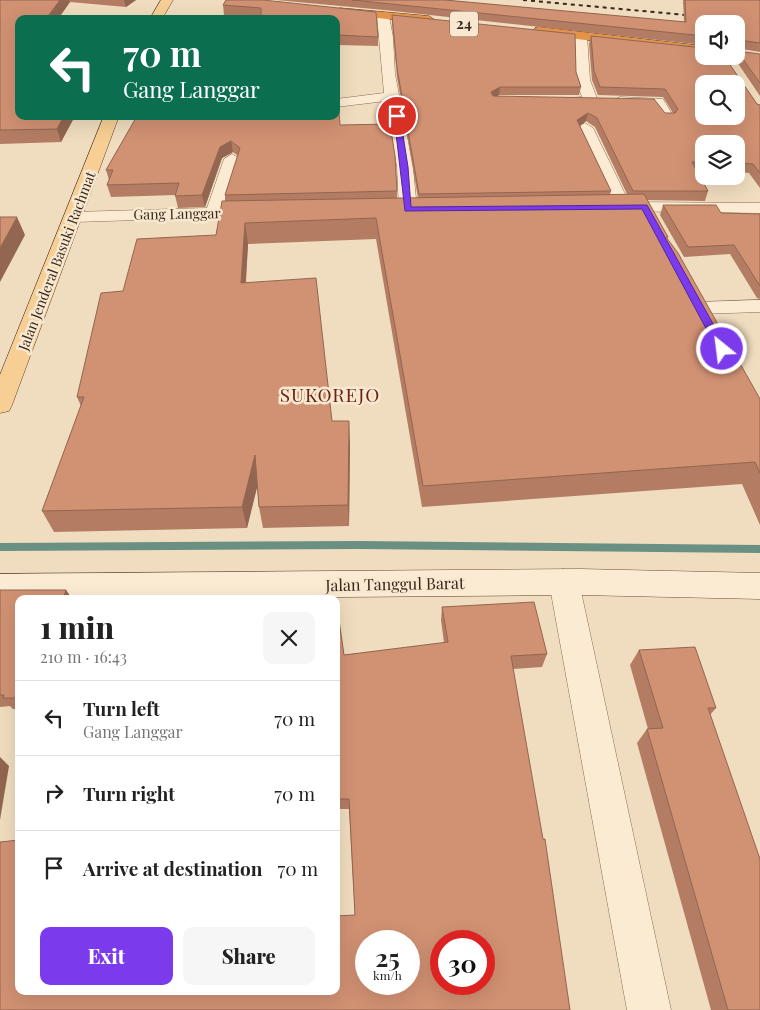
<!DOCTYPE html>
<meta charset="utf-8">
<style>
:root{--surface:#fff;--page:#f6f6f6;--text:#222;--muted:#767676;--line:#e0e0e0;--accent:#7c3aed}
body{margin:0;font-family:"Playfair Display",serif;background:var(--page);color:var(--text);height:100vh;display:flex;flex-direction:column;font-size:19px;white-space:nowrap}
*{box-sizing:border-box;margin:0}
p{font-size:16px;color:var(--muted)}
.icon{flex:none;width:28px;height:28px;fill:none;stroke:currentColor;stroke-width:2;stroke-linecap:round;stroke-linejoin:round}
.map{position:relative;flex:1;overflow:hidden}
.panel{position:absolute;left:15px;top:595px;width:325px;height:400px;display:flex;flex-direction:column;background:var(--surface);border-radius:10px;box-shadow:0 5px 20px #0002}
.panel>*{flex:none}
.banner{position:absolute;left:15px;top:15px;width:325px;height:105px;border-radius:10px;box-shadow:0 5px 20px #0002;background:#0b6e4f;color:#fff;overflow:hidden}
.buttons{position:absolute;left:695px;top:15px;display:grid;gap:10px}
.buttons a{display:grid;place-items:center;width:50px;height:50px;border-radius:10px;background:var(--surface);box-shadow:0 5px 20px #0002;font-size:25px}
.speed{position:absolute;left:355px;top:930px;display:flex;gap:10px;font-size:25px;font-weight:700;text-align:center}
.speed>*{display:grid;place-content:center;width:65px;height:65px;border-radius:50%;background:var(--surface);box-shadow:0 5px 20px #0002;line-height:1}
.speed small{font-size:12px;font-weight:400}
.speed .limit{border:8px solid #d22;background:#fff;color:#111}
.pin{position:absolute;display:grid;place-items:center;width:42px;height:42px;color:#fff;margin:-21px;border:2px solid #fff;border-radius:50%;box-shadow:0 1px 5px #0007}
.me{position:absolute;width:55px;margin:-28px;rotate:331deg;stroke-linejoin:round;filter:drop-shadow(0 0 4px #0008)}
.turn{display:flex;align-items:center;gap:18px;height:105px;padding:0 25px;font-size:22px}
.turn .icon{width:65px;height:65px;stroke-width:2.5}
.turn b{display:block;font-size:35px;line-height:42px}
.round{display:grid;place-items:center;flex:none;width:52px;height:52px;border-radius:10px;background:var(--page)}
.summary{display:flex;align-items:center;justify-content:space-between;height:85px;padding:0 25px}
h1{font-size:30px;font-weight:800;line-height:38px}
.button{display:flex;gap:10px;margin-top:auto;padding:10px 25px}
.button a{flex:1;height:58px;border-radius:10px;background:var(--accent);color:#fff;font-size:20px;font-weight:800;line-height:58px;text-align:center}
.button a+a{background:var(--page);color:var(--text)}
ul{padding:0;list-style:none}
li{display:flex;align-items:center;gap:15px;height:75px;padding:0 25px;border-top:1px solid var(--line)}
li div{flex:1}
li b{display:block;font-size:19px}
li em{font-style:normal}
.map>svg:first-child{display:block}
.lines{fill:none;stroke-linecap:round;stroke-linejoin:round}
.stream{fill:#699083;fill-rule:evenodd}
.street-casing{stroke:#8a6d56;stroke-width:1}
.secondary-casing{stroke:#6c4e3a;stroke-width:1}
.primary-casing{stroke:#583c2b;stroke-width:1}
.highway-casing{stroke:#583c2b;stroke-width:1}
.street{fill:#fbebd3;fill-rule:evenodd}
.secondary{fill:#fbebd3;fill-rule:evenodd}
.primary{fill:#f7cf94;fill-rule:evenodd}
.highway{fill:#e6934a;fill-rule:evenodd}
.rail{stroke:#39271c;stroke-width:2;stroke-dasharray:4 4;stroke-linecap:butt}
.wall{fill:#b47d63;fill-rule:evenodd}
.shaded-wall{fill:#926650}
.building{fill:#d19173;stroke:#926650;fill-rule:evenodd}
.route{fill:#7c3aed;stroke:#51269a}
.labels{text-anchor:middle;stroke-width:5;stroke-linejoin:round;paint-order:stroke}
.far-street-label{font-size:14px;fill:#39271c;stroke:#f7e8cf}
.shield{fill:#f7e8cf;stroke:#726152;stroke-width:1}
.shield-label{font-size:15px;font-weight:bold;fill:#39271c}
.street-label{font-size:16px;fill:#39271c;stroke:#f7e8cf}
.quarter-label{font-size:19px;letter-spacing:1px;fill:#682219;stroke:#f7e8cf}
</style>
<div class="map">
<svg width="760" height="1010" viewBox="0 0 760 1010">
<rect width="100%" height="100%" fill="#f0ddbf"/>
<g class="lines">
<polygon class="stream" points="358,541 760,545 760,553 358,549 0,551 0,543"/>
<defs>
<g id="street">
<polygon points="383,12 389,16 393,37 395,74 413,167 417,209 414,213 402,213 399,209 397,167 386,101 336,107 336,99 384,93 377,16"/>
<polygon points="581,32 587,36 590,80 598,101 591,105 552,105 550,102 552,99 582,97 576,80 575,36"/>
<polygon points="620,97 663,99 674,117 667,121 662,120 653,106 615,104 613,101"/>
<polygon points="585,123 593,128 629,202 760,203 760,213 608,211 605,207 612,202 577,128"/>
<polygon points="232,154 240,159 225,207 262,208 265,212 262,216 75,222 69,221 66,217 69,213 75,212 207,208 224,159"/>
<polygon points="760,300 760,312 699,314 692,312 688,308 692,304 699,302"/>
<polygon points="564,569 575,573 579,582 671,1010 627,1010 549,582 553,573"/>
</g>
<polygon id="secondary" points="580,569 760,573 760,599 580,595 0,600 0,574"/>
<g id="primary">
<polygon points="161,0 173,0 162,19 150,19"/>
<polygon points="104,116 119,116 12,405 9,411 0,413 0,375"/>
</g>
<g id="highway">
<polygon points="340,8 429,16 435,20 429,24 336,13 334,11"/>
<polygon points="539,27 704,46 704,54 535,34 533,31 535,28"/>
</g>
</defs>
<use href="#street" class="street-casing"/>
<use href="#secondary" class="secondary-casing"/>
<use href="#primary" class="primary-casing"/>
<use href="#highway" class="highway-casing"/>
<use href="#street" class="street"/>
<use href="#secondary" class="secondary"/>
<use href="#primary" class="primary"/>
<use href="#highway" class="highway"/>
<polyline class="rail" points="523,0 697,16"/>
</g>
<g class="wall">
<polygon points="0,0 136,0 126,7 70,2 58,19 19,19 19,116 75,116 61,142 0,144"/>
<polygon points="226,0 378,37 378,46 338,45 261,18 224,15 223,5"/>
<polygon points="276,0 445,0 684,22 683,0 760,0 760,52 736,48 736,24 704,24 704,45 384,10"/>
<path d="M392,15l184,57 5,15 -2,8h-80l-2,1 168,17h8l-10,-16 -65,-2 -6,-15 -3,-36 2,-8 166,68 3,1v83l-11,-15 -13,-1v-28h-32v27h-6l10,20 -3,10 -58,-1 21,37 -1,2 93,160v126l-18,-41 -320,23 -46,-268 -128,5 -2,39 86,138 18,22 -1,83 -86,2 -4,-21 -2,-22 -10,43 -193,4 -12,-21 39,-105 -4,-9 46,-106 93,-56 9,-34v-6l13,-39 -5,-4 -11,6 -17,49 -27,1 -3,-13 -64,2 -4,-12 2,-5 -3,-10 31,-54 203,9 57,66v7h21l-21,-121 -5,-54zM586,121l9,6 32,67 -17,1 1,-4 -31,-65z"/>
<polygon points="737,51 760,54 760,96 735,59"/>
<polygon points="663,205 721,213 760,214 760,299 757,298 730,254 684,257 660,215"/>
<polygon points="0,590 66,590 72,599 19,599 19,709 13,709 10,706 0,707"/>
<polygon points="442,607 547,654 542,667 513,669 570,1010 19,991 355,915 349,809 336,809 336,621 344,655 444,643 441,620"/>
<polygon points="639,650 716,708 710,715 760,1010 711,1010 637,743 647,729 648,729 630,665"/>
</g>
<g class="shaded-wall">
<polygon points="60,0 69,0 70,2 58,19 46,19"/>
<polygon points="124,0 136,0 126,7"/>
<polygon points="338,35 338,45 336,54 336,42"/>
<polygon points="500,87 499,95 490,101 491,92"/>
<polygon points="588,113 586,121 575,129 577,120"/>
<polygon points="64,116 75,116 61,142 57,129"/>
<polygon points="231,141 233,152 222,158 205,207 202,195 220,147"/>
<polygon points="17,217 25,235 0,282 0,248"/>
<polygon points="245,223 248,244 244,305 241,283"/>
<polygon points="349,421 350,443 349,526 348,505"/>
<polygon points="255,455 260,476 247,528 242,507"/>
<polygon points="66,590 72,599 63,599"/>
<polygon points="0,757 9,766 0,820"/>
</g>
<g class="building">
<polygon points="0,0 60,0 46,19 19,19 19,116 64,116 57,129 0,130"/>
<polygon points="226,0 263,0 376,12 378,37 338,35 336,42 336,19 261,19 261,8 223,5"/>
<polygon points="352,0 445,0 686,22 685,0 760,0 760,43 739,40 736,46 736,24 704,24 704,36"/>
<path d="M392,15l183,19 1,38 5,15h-81l-9,5 2,4 161,3 11,14h10l3,-4 -13,-20 -65,-2 -6,-16 -3,-35 113,12v8h20l33,48 3,1v68l-7,-9 -17,-1v-19h-32v18h-12l16,29h-75l-36,-73 -9,-5 -11,7 34,71 -192,3 -22,-126zM704,84h32v32h-32z"/>
<polygon points="737,51 760,54 760,83"/>
<polygon points="336,98 338,98 340,125 390,124 395,156 397,191 225,195 240,148 231,141 220,147 202,195 175,196 179,183 107,185 113,170 106,170 137,116 336,116"/>
<polygon points="644,194 668,237 666,237 678,253 760,399 760,473 755,462 423,486 376,218 245,223 241,283 316,278 332,421 349,421 348,505 259,507 255,455 242,507 42,511 84,397 77,397 101,293 123,291 137,239 216,235 222,201"/>
<polygon points="663,205 716,205 721,213 760,214 760,286 734,245 688,247"/>
<polygon points="0,217 17,217 0,248"/>
<polygon points="0,590 66,590 63,599 19,599 19,698 3,698 4,695 0,695"/>
<path d="M534,602l13,52 -36,2 32,183h2l25,171h-570v-168l19,-2v151h317v-75l19,-1 -6,-116h-13v-178l3,-1 5,35 104,-13 -6,-35zM366,941h43v43h-43zM441,941h43v43h-43z"/>
<polygon points="695,647 716,708 708,708 760,859 760,1010 728,1010 647,729 663,728 639,650"/>
</g>
<polygon class="route" points="397,114 400,116 408,167 411,207 647,205 727,349 725,351 717,349 642,209 405,211 394,116"/>
<g class="labels">
<g class="far-street-label">
<text transform="translate(177 214) rotate(-1)" y="5">Gang Langgar</text>
<text transform="translate(57 261) rotate(-69)" y="5">Jalan Jenderal Basuki Rachmat</text>
</g>
<rect class="shield" x="450" y="11.5" width="28" height="25" rx="4"/>
<g class="shield-label">
<text x="464" y="29">24</text>
</g>
<g class="street-label">
<text transform="translate(395 584) rotate(-1)" y="6">Jalan Tanggul Barat</text>
</g>
<g class="quarter-label">
<text x="330" y="402">SUKOREJO</text>
</g>
</g>
</svg>
<div class="buttons">
<a><svg class="icon" aria-label="sound" viewBox="0 0 24 24"><path d="M4 9h4l5-4v14l-5-4H4zM17 9q2 3 0 6"/></svg></a>
<a><svg class="icon" aria-label="search" viewBox="0 0 24 24"><circle cx="10" cy="10" r="6"/><path d="M15 15l6 6"/></svg></a>
<a><svg class="icon" aria-label="layers" viewBox="0 0 24 24"><path d="M12 4l9 5-9 5-9-5zM3 14l9 5 9-5"/></svg></a>
</div>
<div class="speed"><div>25<small>km/h</small></div><div class="limit">30</div></div>
<div class="pin" style="left:397px;top:116px;background:#d93025"><svg class="icon" aria-label="arrive" viewBox="0 0 24 24"><path d="M6 21V4h12l-3 4 3 4H6"/></svg></div>
<svg class="me" style="left:722px;top:349px" viewBox="-20 -20 40 40"><circle r="17" fill="#7c3aed" stroke="#fff" stroke-width="3"/><path d="M0-11L8 9 0 5-8 9z" fill="#fff"/></svg>
<div class="banner">
<div class="turn"><svg class="icon" aria-label="left" viewBox="0 0 24 24"><path d="M17 20v-9H6M10 6l-5 5 5 5"/></svg><div><b>70 m</b>Gang Langgar</div></div>
</div>
<section class="panel">
<div class="summary"><div><h1>1 min</h1><p>210 m · 16:43</p></div><a class="round"><svg class="icon" aria-label="close" viewBox="0 0 24 24"><path d="M6 6l12 12M18 6L6 18"/></svg></a></div>
<ul>
<li><svg class="icon" aria-label="left" viewBox="0 0 24 24"><path d="M17 20v-9H6M10 6l-5 5 5 5"/></svg><div><b>Turn left</b><p>Gang Langgar</p></div><em>70 m</em></li>
<li><svg class="icon" aria-label="right" viewBox="0 0 24 24"><path d="M7 20v-9h11M14 6l5 5-5 5"/></svg><div><b>Turn right</b></div><em>70 m</em></li>
<li><svg class="icon" aria-label="arrive" viewBox="0 0 24 24"><path d="M6 21V4h12l-3 4 3 4H6"/></svg><div><b>Arrive at destination</b></div><em>70 m</em></li>
</ul>
<div class="button"><a>Exit</a><a>Share</a></div>
</section>
</div>
